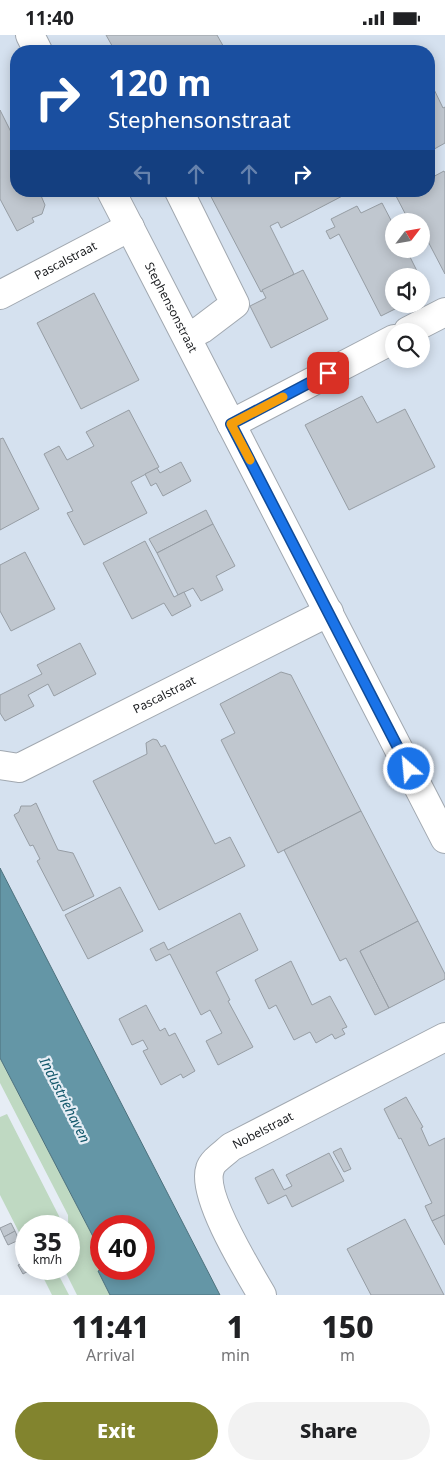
<!DOCTYPE html>
<style>
:root{--surface:#fff;--page:#f2f2f2;--text:#202124;--muted:#757577;--accent:#82842e}
body{margin:0;font-family:"Noto Sans",sans-serif;background:var(--page);color:var(--text);height:100vh;display:flex;flex-direction:column;font-size:19px;white-space:nowrap}
*{box-sizing:border-box;margin:0}
p{font-size:16px;color:var(--muted)}
.icon{flex:none;width:28px;height:28px;fill:none;stroke:currentColor;stroke-width:2;stroke-linecap:round;stroke-linejoin:round}
.map{position:relative;height:1260px;overflow:hidden}
.details{display:flex;flex-direction:column;background:var(--surface);flex:1}
.details>*{flex:none}
.hud{position:absolute;left:10px;top:10px;width:425px;height:152px;border-radius:20px;box-shadow:0 2px 12px #0003;background:#1a4fa0;color:#fff;overflow:hidden}
.needle{width:32px;rotate:59deg}
.tools{position:absolute;left:385px;top:178px;display:grid;gap:10px}
.tools a{display:grid;place-items:center;width:45px;height:45px;border-radius:50%;background:var(--surface);box-shadow:0 2px 12px #0003;font-size:25px}
.speed{position:absolute;left:15px;top:1180px;display:flex;gap:10px;font-size:25px;font-weight:700;text-align:center}
.speed>*{display:grid;place-content:center;width:65px;height:65px;border-radius:50%;background:var(--surface);box-shadow:0 2px 12px #0003;line-height:1}
.speed small{font-size:12px;font-weight:400}
.speed .limit{border:8px solid #d22;background:#fff;color:#111}
.pin{position:absolute;display:grid;place-items:center;width:42px;height:42px;color:#fff;margin:-21px;border-radius:10px;box-shadow:0 2px 8px #0006}
.me{position:absolute;width:55px;margin:-28px;rotate:333deg;stroke-linejoin:round;filter:drop-shadow(0 0 4px #0008)}
.turn{display:flex;align-items:center;gap:18px;height:105px;padding:0 15px;font-size:22px}
.turn .icon{width:65px;height:65px;stroke-width:2.5}
.turn b{display:block;font-size:35px;line-height:42px}
.lanes{display:flex;align-items:center;height:48px;padding:0 15px;background:#0003;justify-content:center;gap:25px;direction:ltr}
.lanes .off{opacity:.35}
.eta{display:flex;justify-content:space-evenly;align-items:center;height:85px;text-align:center}
.eta b{font-size:30px;font-weight:800;line-height:35px}
.action{display:flex;gap:10px;margin-top:auto;padding:10px 15px}
.action a{flex:1;height:58px;border-radius:30px;background:var(--accent);color:#fff;font-size:20px;font-weight:800;line-height:58px;text-align:center}
.action a+a{background:var(--page);color:var(--text)}
.status{display:flex;justify-content:space-between;align-items:center;height:35px;padding:0 25px;background:var(--surface);direction:ltr}
.status svg{height:14px;fill:currentColor}
.map>svg:first-child{display:block}
.built{fill:#d5e1ef;fill-rule:evenodd}
.green{fill:#bfd9c2}
.water{fill:#6496a6;stroke:#4d717d}
.building{fill:#c0c7cf;stroke:#969da4}
.lines{fill:none;stroke-linecap:round;stroke-linejoin:round}
.minor-casing{stroke:#a1a8b0;stroke-width:30}
.minor{stroke:#fff;stroke-width:28}
.route-casing{stroke:#114b97;stroke-width:12}
.route{stroke:#1a73e8;stroke-width:9}
.slow{stroke:#f59e0b;stroke-width:9}
.labels{text-anchor:middle;stroke-width:4.5;stroke-linejoin:round;paint-order:stroke}
.street-label{font-size:12px;fill:#181a1d;stroke:#e6edf5}
.water-label{font-size:14px;font-style:italic;fill:#13586b;stroke:#e6edf5}
</style>
<div class="status"><b>11:40</b><svg viewBox="0 0 49 12"><path d="M0 12V9h3v3zM5 12V6h3v6zM10 12V3h3v9zM15 12V0h3v12zM26 1h20v11H26zM47 4h2v5h-2z"/></svg></div>
<div class="map">
<svg width="445" height="1260" viewBox="0 0 445 1260">
<rect width="100%" height="100%" fill="#e6edf5"/>
<path class="built" d="M0,0h445v1260h-224l-180,-322 -41,-80zM16,16h413v140h-413zM394,186h27v28h-27zM394,241h27v28h-27zM394,296h27v28h-27z"/>
<g class="green">
<polygon points="0,1023 101,1217 102,1234 98,1236 110,1260 77,1260 64,1234 69,1234 68,1180 0,1048"/>
<polygon points="7,1079 60,1183 60,1191 26,1191 26,1211 0,1160 0,1082"/>
<polygon points="56,1235 69,1260 52,1260 43,1242"/>
</g>
<polygon class="water" points="0,833 220,1260 110,1260 98,1236 102,1234 144,1234 144,1191 101,1191 101,1217 0,1023"/>
<g class="building">
<polygon points="106,0 217,0 226,16 115,16"/>
<polygon points="429,44 443,73 445,72 445,108 429,117"/>
<polygon points="0,75 16,107 16,156 39,156 45,170 42,179 32,183 34,187 17,196 0,164"/>
<polygon points="444,136 445,138 445,239 421,193 421,186 409,186 396,161 405,156 429,156 429,144"/>
<polygon points="208,156 352,156 281,193 278,187 270,191 294,239 261,257"/>
<polygon points="382,168 394,191 394,214 406,214 418,238 412,241 394,241 394,269 405,269 381,281 339,199 330,204 326,196 335,192 331,184 357,171 361,178"/>
<polygon points="303,235 328,284 271,313 250,271 266,263 262,255"/>
<polygon points="94,258 139,345 81,374 37,288"/>
<polygon points="362,361 377,388 405,374 435,432 349,475 305,390"/>
<polygon points="129,375 159,432 131,447 147,478 84,510 67,478 73,476 44,419 59,411 67,425 94,411 86,397"/>
<polygon points="3,403 39,474 0,495 0,404"/>
<polygon points="181,427 191,446 163,461 156,448 151,451 145,439 157,433 160,438"/>
<polygon points="206,475 213,489 157,518 149,504"/>
<polygon points="213,489 235,531 216,541 223,555 201,566 193,553 178,560 157,518"/>
<polygon points="145,506 174,562 184,557 191,571 172,581 164,568 132,584 103,528"/>
<polygon points="25,517 55,574 11,596 0,576 0,530"/>
<polygon points="80,608 96,639 54,661 48,649 28,660 34,671 5,686 0,678 0,660 42,639 37,630"/>
<polygon points="281,637 291,640 361,776 278,818 221,705 235,698 220,669"/>
<polygon points="153,704 157,705 161,712 165,710 215,809 230,802 245,831 159,875 93,746 147,719 146,708"/>
<polygon points="36,768 58,815 73,818 94,861 63,876 37,826 40,824 33,810 30,811 14,780 19,777 21,771 31,771"/>
<polygon points="361,776 418,886 360,916 389,973 375,980 346,923 340,926 284,815"/>
<polygon points="120,852 143,896 88,924 65,880"/>
<polygon points="240,878 258,915 216,937 230,965 228,966 253,1012 218,1030 206,1006 222,998 210,975 201,980 170,919 156,926 150,914 164,907 168,915"/>
<polygon points="418,886 445,939 445,944 389,973 360,916"/>
<polygon points="291,926 312,970 330,961 347,992 342,994 345,999 335,1004 332,999 316,1008 310,997 294,1005 276,970 269,974 255,945"/>
<polygon points="146,970 160,996 165,993 169,1001 175,998 195,1036 183,1043 181,1039 161,1050 143,1016 148,1014 143,1005 132,1010 119,984"/>
<polygon points="406,1062 423,1092 421,1093 429,1111 445,1103 445,1180 432,1186 425,1171 432,1168 401,1103 399,1104 384,1074"/>
<polygon points="341,1113 351,1134 344,1137 333,1117"/>
<polygon points="329,1118 344,1146 292,1172 286,1160 268,1169 255,1143 273,1134 284,1155 292,1151 286,1140"/>
<polygon points="445,1180 445,1210 432,1186"/>
<polygon points="405,1184 420,1213 444,1260 371,1260 347,1214"/>
<polygon points="11,1188 15,1196 4,1202 0,1193"/>
<polygon points="15,1196 19,1205 8,1210 4,1202"/>
<polygon points="26,1226 26,1234 32,1234 23,1239 18,1230"/>
</g>
<g class="lines">
<defs>
<g id="minor">
<polyline points="30,0 38,16"/>
<path id="s1" d="M111,156l334,648"/>
<polyline points="179,156 235,269 202,294 187,302"/>
<path id="s2" d="M0,260l130,-68"/>
<polyline points="408,296 445,277"/>
<polyline points="231,389 394,304"/>
<path id="s3" d="M0,730l19,3 310,-156"/>
<path id="s4" d="M262,1260c-14,-24 -61,-100 -52,-126 2,-8 15,-16 21,-22l214,-110"/>
</g>
</defs>
<use href="#minor" class="minor-casing"/>
<use href="#minor" class="minor"/>
</g>
<g class="lines">
<defs>
<polyline id="route" points="328,338 231,389 409,734"/>
</defs>
<use href="#route" class="route-casing"/>
<use href="#route" class="route"/>
<polyline class="slow" points="250,425 231,389 283,362"/>
</g>
<g class="labels">
<g class="street-label">
<text dy="4" stroke="none"><textPath href="#s2" startOffset="74">Pascalstraat</textPath></text>
<text dy="4" stroke="none"><textPath href="#s1" startOffset="131">Stephensonstraat</textPath></text>
<text dy="4" stroke="none"><textPath href="#s3" startOffset="182">Pascalstraat</textPath></text>
<text dy="4" stroke="none"><textPath href="#s4" startOffset="205">Nobelstraat</textPath></text>
</g>
<g class="water-label">
<text transform="translate(65 1065) rotate(63)" y="5">Industriehaven</text>
</g>
</g>
</svg>
<div class="tools">
<a><svg class="needle" viewBox="-14 -14 28 28"><path d="M0-13l5 13h-10z" fill="#e53935"/><path d="M0 13l5-13h-10z" fill="#757577"/></svg></a>
<a><svg class="icon" aria-label="sound" viewBox="0 0 24 24"><path d="M4 9h4l5-4v14l-5-4H4zM17 9q2 3 0 6"/></svg></a>
<a><svg class="icon" aria-label="search" viewBox="0 0 24 24"><circle cx="10" cy="10" r="6"/><path d="M15 15l6 6"/></svg></a>
</div>
<div class="speed"><div>35<small>km/h</small></div><div class="limit">40</div></div>
<div class="pin" style="left:328px;top:338px;background:#d93025"><svg class="icon" aria-label="arrive" viewBox="0 0 24 24"><path d="M6 21V4h12l-3 4 3 4H6"/></svg></div>
<svg class="me" style="left:409px;top:734px" viewBox="-20 -20 40 40"><circle r="17" fill="#1a73e8" stroke="#fff" stroke-width="3"/><path d="M0-11L8 9 0 5-8 9z" fill="#fff"/></svg>
<div class="hud">
<div class="turn"><svg class="icon" aria-label="right" viewBox="0 0 24 24"><path d="M7 20v-9h11M14 6l5 5-5 5"/></svg><div><b>120 m</b>Stephensonstraat</div></div>
<div class="lanes"><svg class="icon off" aria-label="left" viewBox="0 0 24 24"><path d="M17 20v-9H6M10 6l-5 5 5 5"/></svg><svg class="icon off" aria-label="ahead" viewBox="0 0 24 24"><path d="M12 20V5M6 11l6-6 6 6"/></svg><svg class="icon off" aria-label="ahead" viewBox="0 0 24 24"><path d="M12 20V5M6 11l6-6 6 6"/></svg><svg class="icon" aria-label="right" viewBox="0 0 24 24"><path d="M7 20v-9h11M14 6l5 5-5 5"/></svg></div>
</div>
</div>
<section class="details">
<div class="eta">
<div><b>11:41</b><p>Arrival</p></div>
<div><b>1</b><p>min</p></div>
<div><b>150</b><p>m</p></div>
</div>
<div class="action"><a>Exit</a><a>Share</a></div>
</section>
